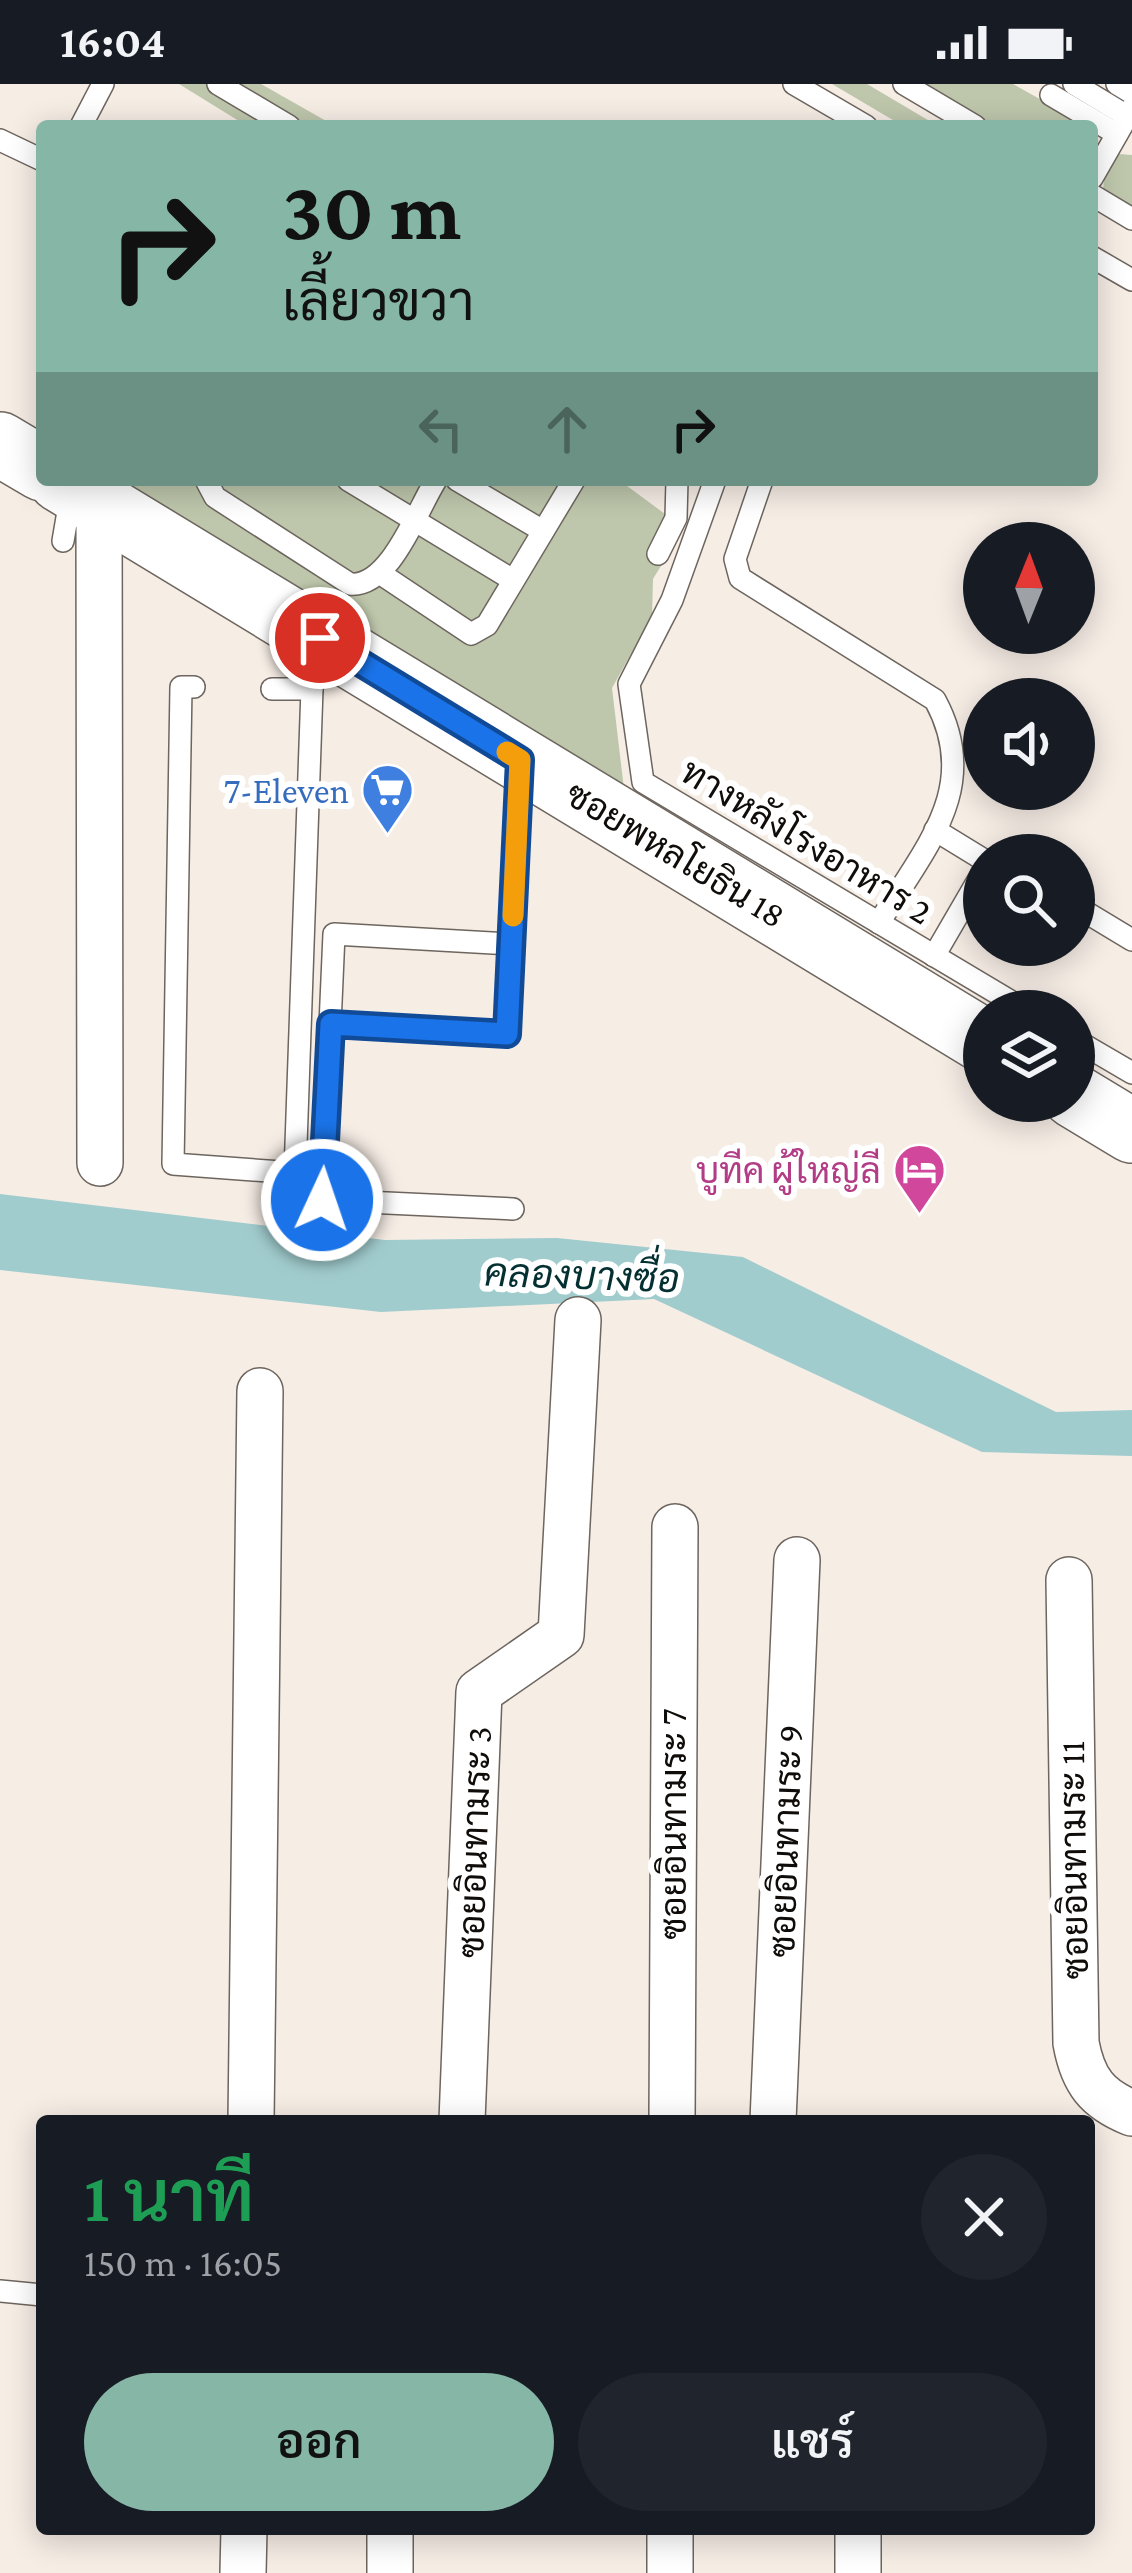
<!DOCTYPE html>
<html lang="th">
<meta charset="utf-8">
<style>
:root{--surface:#171b24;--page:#20242c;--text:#f1f3f6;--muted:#9ea1a6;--accent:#85b6a6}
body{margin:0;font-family:"Crimson Pro",Sarabun,serif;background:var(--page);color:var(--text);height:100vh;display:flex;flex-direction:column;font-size:45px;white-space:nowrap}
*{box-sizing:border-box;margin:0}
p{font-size:39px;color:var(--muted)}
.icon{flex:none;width:66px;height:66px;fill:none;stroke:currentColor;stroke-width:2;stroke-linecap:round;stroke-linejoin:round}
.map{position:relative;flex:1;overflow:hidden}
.sheet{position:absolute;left:36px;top:2031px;width:1059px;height:420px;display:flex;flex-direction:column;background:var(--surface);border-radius:12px;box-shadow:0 6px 30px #0003}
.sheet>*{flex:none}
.top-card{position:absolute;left:36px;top:36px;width:1062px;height:366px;border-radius:12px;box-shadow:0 6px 30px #0003;background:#85b6a6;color:#111;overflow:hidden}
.needle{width:78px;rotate:1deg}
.fabs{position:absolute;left:963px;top:438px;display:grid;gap:24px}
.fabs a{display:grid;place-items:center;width:132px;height:132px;border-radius:50%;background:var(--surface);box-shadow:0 6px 30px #0003;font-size:60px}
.pin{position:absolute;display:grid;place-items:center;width:102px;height:102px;color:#fff;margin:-51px;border:6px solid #fff;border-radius:50%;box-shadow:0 3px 12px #0007}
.me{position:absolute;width:132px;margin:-66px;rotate:3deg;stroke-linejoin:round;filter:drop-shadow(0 0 9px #0008)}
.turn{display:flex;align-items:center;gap:42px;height:252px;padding:0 48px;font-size:54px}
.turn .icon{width:156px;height:156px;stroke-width:2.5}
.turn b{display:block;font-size:84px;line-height:102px}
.lanes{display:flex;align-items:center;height:114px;padding:0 48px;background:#0003;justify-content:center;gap:60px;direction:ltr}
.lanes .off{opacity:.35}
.round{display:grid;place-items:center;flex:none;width:126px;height:126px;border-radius:63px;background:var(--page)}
.headline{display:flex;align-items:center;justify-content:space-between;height:204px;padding:0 48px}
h1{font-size:72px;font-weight:600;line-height:90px;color:#1e9e55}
.cta{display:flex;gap:24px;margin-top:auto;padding:24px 48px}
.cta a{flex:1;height:138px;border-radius:72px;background:var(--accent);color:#111;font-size:48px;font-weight:600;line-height:138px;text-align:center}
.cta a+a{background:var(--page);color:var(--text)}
.status{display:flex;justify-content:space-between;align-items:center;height:84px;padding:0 60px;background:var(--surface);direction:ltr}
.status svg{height:33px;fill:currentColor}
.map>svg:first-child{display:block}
.green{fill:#bec7ac}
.water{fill:#a1ccce}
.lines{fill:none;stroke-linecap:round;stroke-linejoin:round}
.lane-casing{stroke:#6d655e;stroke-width:24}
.street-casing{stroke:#6d655e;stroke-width:48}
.secondary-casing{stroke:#6d655e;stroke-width:66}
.lane{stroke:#fff;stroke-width:21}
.street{stroke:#fff;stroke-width:45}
.secondary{stroke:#fff;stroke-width:63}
.route-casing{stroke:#114b97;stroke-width:30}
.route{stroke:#1a73e8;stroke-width:21}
.slow{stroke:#f59e0b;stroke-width:21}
.labels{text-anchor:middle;stroke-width:12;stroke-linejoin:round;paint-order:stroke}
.shop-label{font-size:36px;fill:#366cbe;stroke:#fff;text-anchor:end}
.street-label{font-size:36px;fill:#0f0c0a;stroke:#fff}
.hotel-label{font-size:36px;fill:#b23c85;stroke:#fff;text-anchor:end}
.water-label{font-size:39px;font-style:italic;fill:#043032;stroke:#fff}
</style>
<div class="status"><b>16:04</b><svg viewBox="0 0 49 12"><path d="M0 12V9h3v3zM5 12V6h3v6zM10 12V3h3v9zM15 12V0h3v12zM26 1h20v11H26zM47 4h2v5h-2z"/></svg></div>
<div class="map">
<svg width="1132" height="2489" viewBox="0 0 1132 2489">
<rect width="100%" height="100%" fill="#f6ede5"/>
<g class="green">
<polygon points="179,0 261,0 335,42 247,42"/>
<polygon points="832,0 867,0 938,42 903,42"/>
<polygon points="925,0 1013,0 1088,42 995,42"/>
<polygon points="1119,70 1132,71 1132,123 1103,106 1105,87"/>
<polygon points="99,396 619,396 684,444 653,495 652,532 612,604 624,705"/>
</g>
<polygon class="water" points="0,1110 385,1156 557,1154 743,1173 1056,1328 1132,1326 1132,1372 982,1368 654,1215 381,1228 0,1186"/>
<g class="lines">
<defs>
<g id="lane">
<polyline points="218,0 289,42"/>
<polyline points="794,0 866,42"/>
<polyline points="904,0 975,42"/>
<polyline points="1074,0 1127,32"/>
<polyline points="1117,0 1132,9"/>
<polyline points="1051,11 1117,50"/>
<polyline points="81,42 103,0"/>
<polyline points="0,56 42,76"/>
<polyline points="1092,94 1132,24"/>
<polyline points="1092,111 1132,135"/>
<polyline points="1092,173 1132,196"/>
<path d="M206,396l9,17 135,87c40,4 67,-74 86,-104"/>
<polyline points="348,396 513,496"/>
<polyline points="457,396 543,447"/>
<polyline points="715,396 672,516 629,600 643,698 1027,927"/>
<path d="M762,396l-27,79 5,19 195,122c48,88 -11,148 -56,223"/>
<polyline points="63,457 71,410"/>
<polyline points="658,470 676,434 677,396"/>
<polyline points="381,490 471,550 487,541 574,396"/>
<polyline points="194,603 181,603 173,1080 295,1089 312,605 319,558"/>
<polyline points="272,605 312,605"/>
<polyline points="935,746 984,776"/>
<polyline points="1074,821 1132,856"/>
<polyline points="511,860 334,850 330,941 507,950 520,687"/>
<polyline points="934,872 984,786"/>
<polyline points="330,941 323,1116 513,1125"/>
<polyline points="1074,955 1132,989"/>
<polyline points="0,2207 42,2211"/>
</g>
<g id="street">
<polyline points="99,420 100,1079"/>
<path d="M1069,1496l7,463c7,38 21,56 56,70"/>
<polyline points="251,2037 260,1307"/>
<polyline points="462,2037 479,1608 561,1551 578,1236"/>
<polyline points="672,2037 675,1443"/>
<polyline points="773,2037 797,1476"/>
<polyline points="390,2445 390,2489"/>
<polyline points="858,2445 858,2489"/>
<polyline points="243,2489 244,2445"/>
<polyline points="670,2489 670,2445"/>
</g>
<g id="secondary">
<polyline points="0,360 42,385"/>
<polyline points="60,396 984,957"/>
<polyline points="1074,1012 1132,1047"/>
</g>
</defs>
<use href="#lane" class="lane-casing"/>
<use href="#street" class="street-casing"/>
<use href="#secondary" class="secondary-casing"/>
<use href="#lane" class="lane"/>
<use href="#street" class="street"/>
<use href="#secondary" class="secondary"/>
</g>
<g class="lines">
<defs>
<polyline id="route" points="320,554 520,676 507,950 331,940 322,1116"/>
</defs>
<use href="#route" class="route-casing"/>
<use href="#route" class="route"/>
<polyline class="slow" points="507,668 520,676 513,832"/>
</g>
<defs>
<symbol id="supermarket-pin" viewBox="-11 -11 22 30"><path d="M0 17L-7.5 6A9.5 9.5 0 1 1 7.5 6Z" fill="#3f7fe0" stroke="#fff"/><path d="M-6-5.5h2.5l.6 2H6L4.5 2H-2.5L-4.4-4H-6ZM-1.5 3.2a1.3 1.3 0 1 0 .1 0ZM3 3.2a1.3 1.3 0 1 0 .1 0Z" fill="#fff"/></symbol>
<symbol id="hotel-pin" viewBox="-11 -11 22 30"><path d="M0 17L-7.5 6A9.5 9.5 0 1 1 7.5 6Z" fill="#d1479c" stroke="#fff"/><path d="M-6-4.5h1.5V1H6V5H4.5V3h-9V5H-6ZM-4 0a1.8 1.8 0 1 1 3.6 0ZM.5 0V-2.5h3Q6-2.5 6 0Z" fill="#fff"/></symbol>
</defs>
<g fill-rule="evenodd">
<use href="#supermarket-pin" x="358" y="676" width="59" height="81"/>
<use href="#hotel-pin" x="890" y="1056" width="59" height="81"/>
</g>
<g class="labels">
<g class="shop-label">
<text x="349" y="719">7-Eleven</text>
</g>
<g class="street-label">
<text transform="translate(807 757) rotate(31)" y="13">ทางหลังโรงอาหาร 2</text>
<text transform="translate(676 770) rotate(31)" y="13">ซอยพหลโยธิน 18</text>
<text transform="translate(673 1740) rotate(-90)" y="13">ซอยอินทามระ 7</text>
<text transform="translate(785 1757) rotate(-88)" y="13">ซอยอินทามระ 9</text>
<text transform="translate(474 1758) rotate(-88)" y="13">ซอยอินทามระ 3</text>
<text transform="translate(1073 1776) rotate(-91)" y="13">ซอยอินทามระ 11</text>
</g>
<g class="hotel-label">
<text x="881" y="1099">บูทีค ผู้ใหญ่ลี</text>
</g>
<g class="water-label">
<text transform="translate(582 1191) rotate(2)" y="14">คลองบางซื่อ</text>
</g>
</g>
</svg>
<div class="fabs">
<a><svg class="needle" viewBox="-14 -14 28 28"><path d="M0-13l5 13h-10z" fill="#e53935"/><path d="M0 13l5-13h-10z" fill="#9ea1a6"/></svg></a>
<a><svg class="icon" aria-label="sound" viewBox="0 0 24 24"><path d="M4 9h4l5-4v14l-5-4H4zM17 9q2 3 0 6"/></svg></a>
<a><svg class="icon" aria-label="search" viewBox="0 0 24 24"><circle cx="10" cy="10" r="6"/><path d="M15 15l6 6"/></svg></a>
<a><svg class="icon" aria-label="layers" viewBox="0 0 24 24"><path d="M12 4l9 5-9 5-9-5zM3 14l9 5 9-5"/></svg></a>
</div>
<div class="pin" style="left:320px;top:554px;background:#d93025"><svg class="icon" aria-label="arrive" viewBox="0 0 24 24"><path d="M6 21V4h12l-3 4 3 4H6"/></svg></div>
<svg class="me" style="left:322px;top:1116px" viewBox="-20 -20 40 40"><circle r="17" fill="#1a73e8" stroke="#fff" stroke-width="3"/><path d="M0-11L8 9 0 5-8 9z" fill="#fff"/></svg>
<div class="top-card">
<div class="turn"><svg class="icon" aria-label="right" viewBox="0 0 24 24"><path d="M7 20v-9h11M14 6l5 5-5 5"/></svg><div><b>30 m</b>เลี้ยวขวา</div></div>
<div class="lanes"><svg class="icon off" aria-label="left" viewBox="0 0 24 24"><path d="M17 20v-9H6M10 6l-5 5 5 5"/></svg><svg class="icon off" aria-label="ahead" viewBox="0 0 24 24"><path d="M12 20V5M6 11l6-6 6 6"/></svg><svg class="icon" aria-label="right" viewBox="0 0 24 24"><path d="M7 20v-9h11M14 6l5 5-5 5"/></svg></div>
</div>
<section class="sheet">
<div class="headline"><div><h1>1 นาที</h1><p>150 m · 16:05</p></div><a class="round"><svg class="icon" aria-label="close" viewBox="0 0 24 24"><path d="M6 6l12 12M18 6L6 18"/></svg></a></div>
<div class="cta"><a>ออก</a><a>แชร์</a></div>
</section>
</div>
